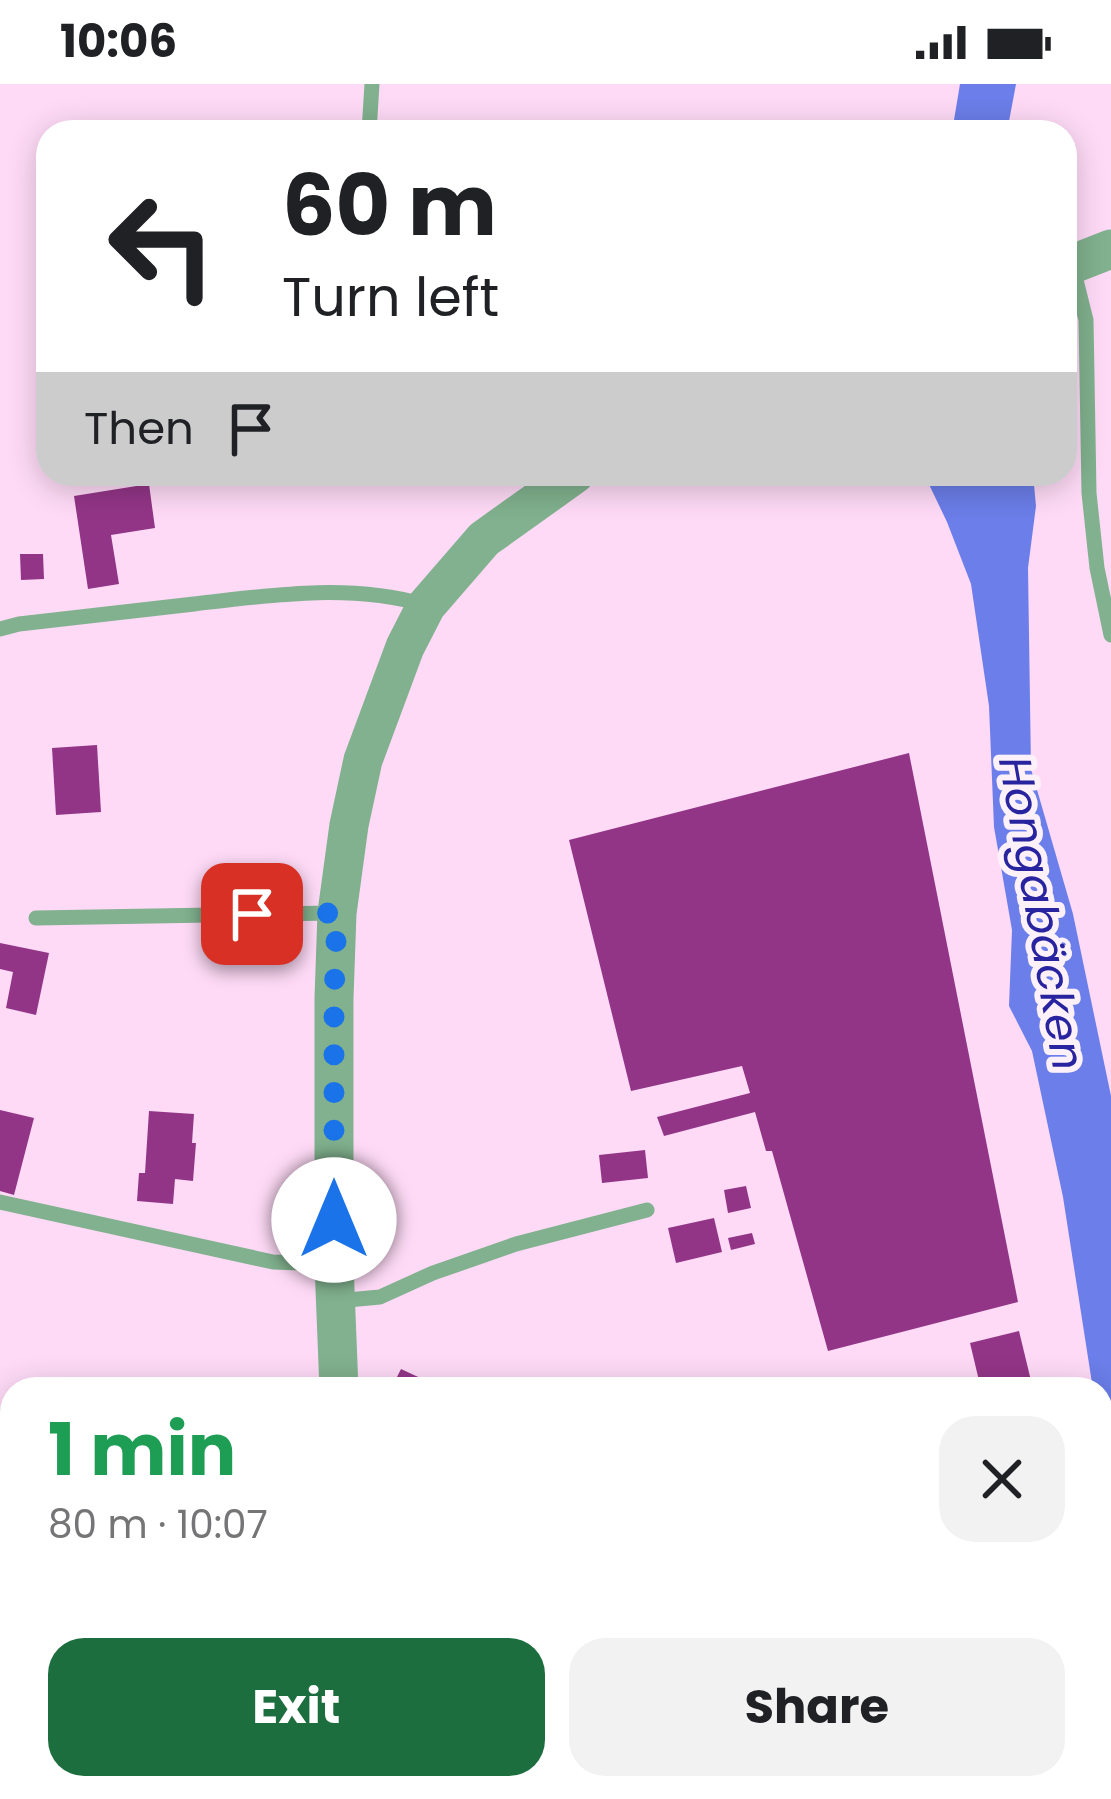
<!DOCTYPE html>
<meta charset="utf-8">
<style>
:root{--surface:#fff;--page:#f2f2f2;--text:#202124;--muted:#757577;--accent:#1d6e3f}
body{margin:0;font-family:Poppins,sans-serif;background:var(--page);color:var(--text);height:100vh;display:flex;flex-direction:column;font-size:45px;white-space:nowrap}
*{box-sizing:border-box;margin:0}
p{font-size:39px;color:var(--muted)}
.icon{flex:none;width:66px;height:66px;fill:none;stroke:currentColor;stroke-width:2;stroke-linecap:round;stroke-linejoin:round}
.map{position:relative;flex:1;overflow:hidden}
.drawer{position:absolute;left:0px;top:1293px;width:1113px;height:423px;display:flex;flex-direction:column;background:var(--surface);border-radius:36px 36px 0 0;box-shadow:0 6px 30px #0003}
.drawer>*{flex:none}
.guide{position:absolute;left:36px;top:36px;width:1041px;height:366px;border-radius:36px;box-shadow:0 6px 30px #0003;background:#fff;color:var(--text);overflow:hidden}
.pin{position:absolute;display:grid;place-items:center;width:102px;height:102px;color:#fff;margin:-51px;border-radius:24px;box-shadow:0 6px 18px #0006}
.me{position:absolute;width:132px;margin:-66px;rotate:0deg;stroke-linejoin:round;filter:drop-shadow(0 0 9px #0008)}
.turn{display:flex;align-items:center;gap:42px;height:252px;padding:0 48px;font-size:54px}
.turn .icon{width:156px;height:156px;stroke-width:2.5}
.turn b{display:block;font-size:84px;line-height:102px}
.then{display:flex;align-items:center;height:114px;padding:0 48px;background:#0003;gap:24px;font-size:45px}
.round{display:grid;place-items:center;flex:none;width:126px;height:126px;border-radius:36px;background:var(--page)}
.headline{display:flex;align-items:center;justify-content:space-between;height:204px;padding:0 48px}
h1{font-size:72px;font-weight:700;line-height:90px;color:#1e9e55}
.cta{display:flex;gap:24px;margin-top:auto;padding:24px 48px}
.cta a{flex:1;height:138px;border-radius:36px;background:var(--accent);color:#fff;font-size:48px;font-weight:700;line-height:138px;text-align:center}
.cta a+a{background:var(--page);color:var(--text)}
.status{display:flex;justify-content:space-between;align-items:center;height:84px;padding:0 60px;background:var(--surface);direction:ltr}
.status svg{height:33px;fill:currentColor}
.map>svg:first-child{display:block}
.water{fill:#6b7ee9}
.building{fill:#933587}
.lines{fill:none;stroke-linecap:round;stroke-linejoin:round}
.service{stroke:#81b18e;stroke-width:15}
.tertiary{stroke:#81b18e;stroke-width:39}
.route{stroke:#1a73e8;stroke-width:21;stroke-dasharray:0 37.8}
.labels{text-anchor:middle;stroke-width:12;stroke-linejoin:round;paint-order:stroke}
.water-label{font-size:45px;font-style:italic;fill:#2824a0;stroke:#fcf0f9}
</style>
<div class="status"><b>10:06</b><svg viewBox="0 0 49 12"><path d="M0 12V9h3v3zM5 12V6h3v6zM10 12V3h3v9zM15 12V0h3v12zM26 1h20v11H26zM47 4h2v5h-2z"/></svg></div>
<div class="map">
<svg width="1111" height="1715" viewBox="0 0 1111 1715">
<rect width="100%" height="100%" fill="#fedaf6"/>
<g class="water">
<polygon points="960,0 1016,0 1007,48 952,48"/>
<polygon points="924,390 1033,390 1036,422 1028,484 1031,685 1073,830 1111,1012 1111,1329 1101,1313 1101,1305 1096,1305 1092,1299 1063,1113 1032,967 1009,922 1012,846 994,743 989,622 971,500 947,438"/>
</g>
<g class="building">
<polygon points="149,400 155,444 111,451 119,500 88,505 74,412"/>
<polygon points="20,470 43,470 44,495 21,496"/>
<polygon points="97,661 101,728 56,731 52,664"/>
<polygon points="909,669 1018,1218 828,1267 772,1067 766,1067 755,1028 664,1052 657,1033 750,1009 742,982 631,1007 569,756"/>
<polygon points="0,859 49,869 36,931 6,924 13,888 0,885"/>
<polygon points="0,1026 34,1034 14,1111 0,1107"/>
<polygon points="149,1027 194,1030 192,1059 196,1059 193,1097 175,1095 173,1120 137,1117 139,1089 145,1089"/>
<polygon points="645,1066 648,1094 602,1099 599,1071"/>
<polygon points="746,1102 751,1124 728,1129 724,1106"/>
<polygon points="714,1134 722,1168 676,1179 668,1144"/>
<polygon points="752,1149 755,1160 731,1166 728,1154"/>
<polygon points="1019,1247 1033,1305 981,1305 970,1259"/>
<polygon points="401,1285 444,1305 391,1305"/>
<polygon points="1101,1408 1111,1425 1111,1638 1101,1644"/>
<polygon points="0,1567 12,1569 12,1706 0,1704"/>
</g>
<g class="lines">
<g class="service">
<polyline points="369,48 372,0"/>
<polyline points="1073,184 1086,236 1089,409 1097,484 1111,551"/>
<path d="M0,545l19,-5c58,-7 117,-13 175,-20 76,-9 157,-21 231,1"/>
<polyline points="36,834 334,829"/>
<polyline points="0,1118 273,1178 331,1180"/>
<polyline points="337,1217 380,1213 433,1189 516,1160 647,1126"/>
</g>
<g class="tertiary">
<polyline points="1065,183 1111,165"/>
<polyline points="339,1305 334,1180 334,914 337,829 349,741 363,676 405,563 426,522 484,455 575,390"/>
<polyline points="258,1715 267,1704"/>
</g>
</g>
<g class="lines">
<polyline class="route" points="252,830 337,829 334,914 334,1136"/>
</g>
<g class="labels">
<g class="water-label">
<text transform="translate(1042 829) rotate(80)" y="16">Hongabäcken</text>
</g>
</g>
</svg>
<div class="pin" style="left:252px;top:830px;background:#d93025"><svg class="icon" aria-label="arrive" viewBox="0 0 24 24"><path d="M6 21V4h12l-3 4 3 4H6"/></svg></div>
<svg class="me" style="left:334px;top:1136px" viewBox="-20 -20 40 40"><circle r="19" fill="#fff"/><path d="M0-13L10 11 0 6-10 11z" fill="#1a73e8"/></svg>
<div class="guide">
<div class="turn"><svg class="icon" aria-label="left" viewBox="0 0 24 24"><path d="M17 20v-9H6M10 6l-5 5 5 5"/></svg><div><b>60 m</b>Turn left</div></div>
<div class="then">Then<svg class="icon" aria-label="arrive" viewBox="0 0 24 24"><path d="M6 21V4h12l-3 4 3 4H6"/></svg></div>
</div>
<section class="drawer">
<div class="headline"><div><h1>1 min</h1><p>80 m · 10:07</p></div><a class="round"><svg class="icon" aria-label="close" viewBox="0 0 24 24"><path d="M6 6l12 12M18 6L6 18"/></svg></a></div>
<div class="cta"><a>Exit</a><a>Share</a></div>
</section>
</div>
